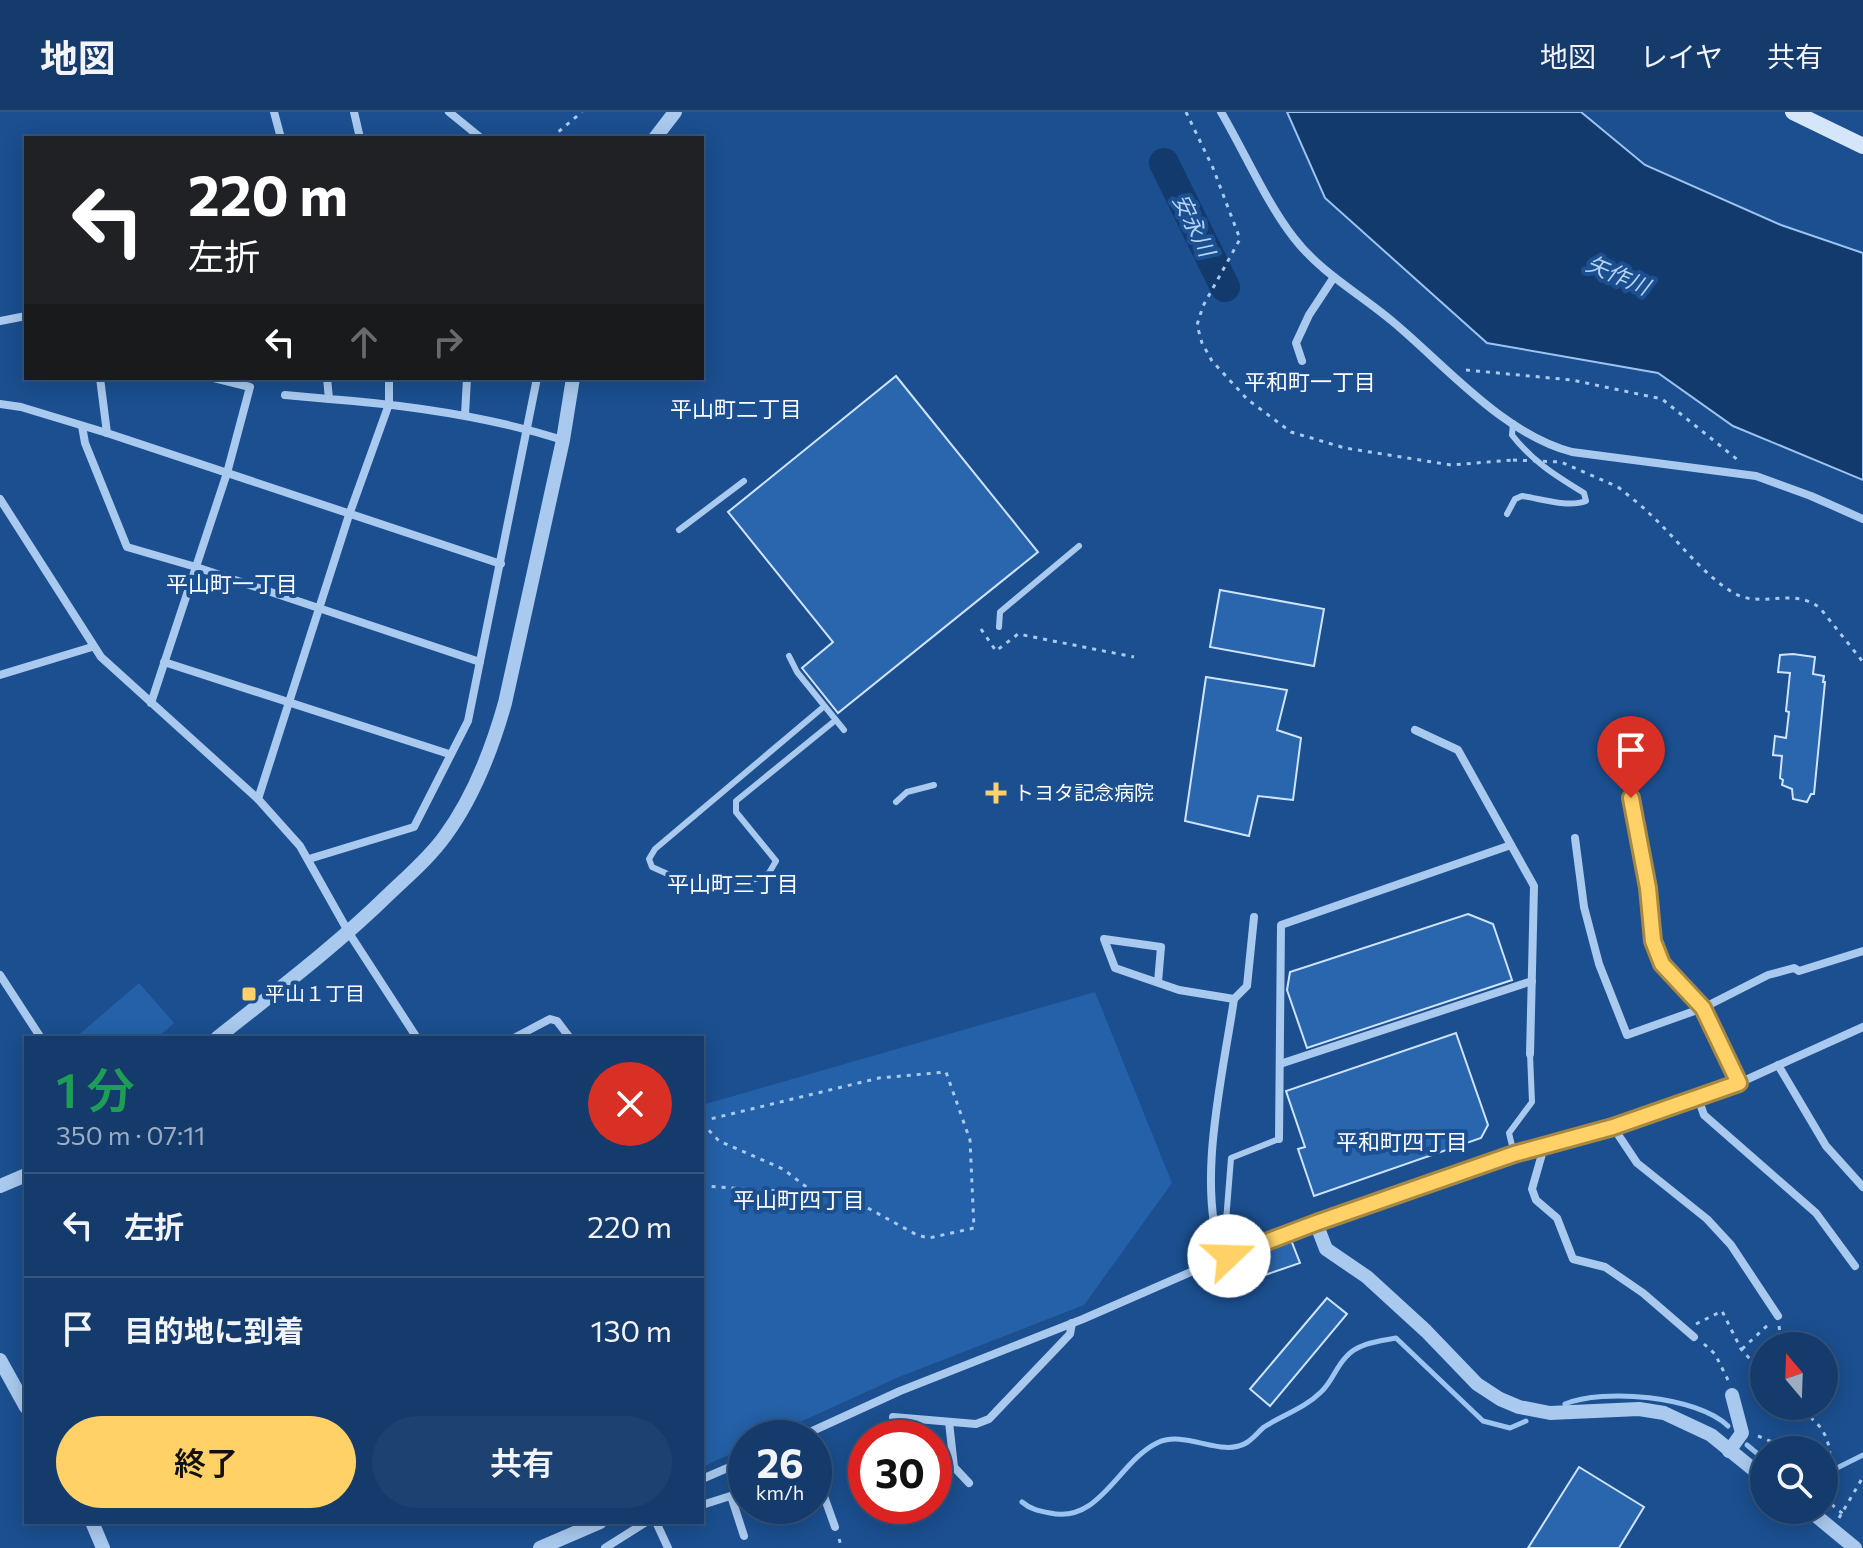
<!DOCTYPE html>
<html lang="ja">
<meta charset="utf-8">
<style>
:root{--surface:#143b6b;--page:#1d4271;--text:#f1f3f6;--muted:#9dadc1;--line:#33557e;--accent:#ffd166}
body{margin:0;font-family:Commissioner,"Noto Sans JP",sans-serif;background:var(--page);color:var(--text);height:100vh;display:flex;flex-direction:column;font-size:30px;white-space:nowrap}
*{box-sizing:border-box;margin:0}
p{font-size:26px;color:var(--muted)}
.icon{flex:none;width:44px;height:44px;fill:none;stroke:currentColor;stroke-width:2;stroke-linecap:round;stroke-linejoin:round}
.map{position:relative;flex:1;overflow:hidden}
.side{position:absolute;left:24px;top:924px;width:680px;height:488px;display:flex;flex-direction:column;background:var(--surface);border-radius:0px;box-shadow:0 4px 20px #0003,0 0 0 2px var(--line)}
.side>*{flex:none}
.banner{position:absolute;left:24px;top:24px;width:680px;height:244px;border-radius:0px;box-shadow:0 4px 20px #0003,0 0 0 2px var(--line);background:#202124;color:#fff;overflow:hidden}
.needle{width:52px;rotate:341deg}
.tools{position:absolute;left:1750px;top:1220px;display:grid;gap:16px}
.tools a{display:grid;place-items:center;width:88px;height:88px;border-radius:50%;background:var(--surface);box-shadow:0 4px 20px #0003,0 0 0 2px var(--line);font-size:40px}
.speed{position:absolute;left:728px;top:1308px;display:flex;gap:16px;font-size:40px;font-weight:700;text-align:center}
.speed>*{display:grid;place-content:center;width:104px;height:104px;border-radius:50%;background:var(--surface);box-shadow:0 4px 20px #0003,0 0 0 2px var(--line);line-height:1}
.speed small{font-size:20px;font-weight:400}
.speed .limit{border:12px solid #d22;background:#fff;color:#111}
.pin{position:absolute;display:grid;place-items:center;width:68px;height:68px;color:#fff;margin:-82px -34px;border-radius:50% 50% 50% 0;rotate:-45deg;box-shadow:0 0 8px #0007}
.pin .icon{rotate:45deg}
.me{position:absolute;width:88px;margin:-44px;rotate:69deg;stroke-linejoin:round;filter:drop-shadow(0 0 6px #0008)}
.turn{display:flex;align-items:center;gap:28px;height:168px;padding:0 32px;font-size:36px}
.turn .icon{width:104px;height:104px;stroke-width:2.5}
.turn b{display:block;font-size:56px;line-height:68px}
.lanes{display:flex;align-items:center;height:76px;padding:0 32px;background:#0003;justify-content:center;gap:40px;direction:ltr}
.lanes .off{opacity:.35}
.round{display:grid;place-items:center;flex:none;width:84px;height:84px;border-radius:42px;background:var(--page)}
.headline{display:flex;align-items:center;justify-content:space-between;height:136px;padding:0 32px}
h1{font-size:48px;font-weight:600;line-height:60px;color:#1e9e55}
.button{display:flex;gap:16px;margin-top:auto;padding:16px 32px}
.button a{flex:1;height:92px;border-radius:48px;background:var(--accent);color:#111;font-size:32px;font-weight:600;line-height:92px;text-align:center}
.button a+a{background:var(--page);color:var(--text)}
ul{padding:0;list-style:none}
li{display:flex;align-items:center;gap:24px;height:104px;padding:0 32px;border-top:2px solid var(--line)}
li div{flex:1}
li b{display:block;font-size:30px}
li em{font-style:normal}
header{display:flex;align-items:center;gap:48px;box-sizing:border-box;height:112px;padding:0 40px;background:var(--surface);border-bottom:2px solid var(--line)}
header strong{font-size:38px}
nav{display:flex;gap:44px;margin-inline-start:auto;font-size:28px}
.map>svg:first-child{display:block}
.green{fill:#2461a8}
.water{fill:#123a6d;stroke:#9cc4f0;stroke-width:2}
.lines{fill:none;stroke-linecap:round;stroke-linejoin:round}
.stream{stroke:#9cc4f0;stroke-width:5}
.river{stroke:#123a6d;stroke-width:30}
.building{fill:#2a66ad;stroke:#cfe3fa;stroke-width:2}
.path{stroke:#a9c9ee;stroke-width:3;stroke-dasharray:4 6;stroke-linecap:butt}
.service{stroke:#a9c9ee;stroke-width:6}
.minor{stroke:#a9c9ee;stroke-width:8}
.tertiary{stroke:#a9c9ee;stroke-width:14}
.secondary{stroke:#d6e6fa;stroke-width:16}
.path-bridge{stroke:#a9c9ee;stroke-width:3;stroke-dasharray:4 6;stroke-linecap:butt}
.route-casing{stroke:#a68842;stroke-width:20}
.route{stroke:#ffd166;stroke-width:14}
.poi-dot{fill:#ffd166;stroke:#1b4f8f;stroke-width:3}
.labels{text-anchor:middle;stroke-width:8;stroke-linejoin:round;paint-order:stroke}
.poi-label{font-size:20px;fill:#fff;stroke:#1b4f8f;text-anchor:start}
.water-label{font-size:22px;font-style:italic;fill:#b5d3f5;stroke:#1b4f8f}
.neighbourhood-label{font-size:22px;fill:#fff;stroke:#1b4f8f}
</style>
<header>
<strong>地図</strong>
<nav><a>地図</a><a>レイヤ</a><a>共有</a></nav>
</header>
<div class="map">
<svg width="1863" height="1436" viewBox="0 0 1863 1436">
<rect width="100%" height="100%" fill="#1b4f8f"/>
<g class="green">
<polygon points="139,871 174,911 157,926 75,926"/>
<polygon points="1095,880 1172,1071 1084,1193 899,1265 765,1326 746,1326 746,1335 702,1355 702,993"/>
</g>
<polygon class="water" points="1287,0 1581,0 1645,53 1781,113 1863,141 1863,368 1733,314 1658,261 1487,231 1325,86"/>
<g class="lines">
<g class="stream">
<path d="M1565,1292c38,-16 132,-8 163,22"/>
<polyline points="1747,1333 1764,1347"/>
<polyline points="1824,1358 1835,1357 1863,1343"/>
<path d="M1022,1390c8,7 17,9 28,11 50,11 68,-51 107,-70 28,-14 64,15 89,0 7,-4 12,-11 18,-16 19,-12 41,-19 57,-35 11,-10 15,-25 25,-35 11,-14 34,-16 50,-19l87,83 27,7 16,-7"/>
</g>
<polyline class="river" points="1164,51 1225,175"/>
</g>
<g class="building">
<polygon points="896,264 1038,440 838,601 802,556 833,530 728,400"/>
<polygon points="1220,478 1324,497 1314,554 1210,535"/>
<polygon points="1793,542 1815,545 1813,562 1824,564 1823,570 1825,570 1814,682 1811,682 1807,690 1793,687 1792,677 1782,673 1783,668 1780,666 1782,644 1773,643 1775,624 1786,626 1789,600 1786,599 1790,561 1778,560 1780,543"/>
<polygon points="1206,565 1287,578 1277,618 1301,626 1293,688 1258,684 1249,724 1185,709"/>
<polygon points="1468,802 1493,812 1512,868 1307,936 1287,878 1290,860"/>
<polygon points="1456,921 1488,1013 1481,1026 1314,1084 1298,1037 1305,1035 1286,979"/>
<polygon points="1291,1128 1300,1151 1224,1177 1217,1156"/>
<polygon points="1327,1186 1347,1202 1270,1294 1250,1277"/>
<polygon points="1579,1355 1644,1395 1619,1436 1528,1436"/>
</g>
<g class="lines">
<g class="path">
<polyline points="1186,0 1213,56 1240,127 1203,194 1197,213 1202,231 1212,249 1247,287 1291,320 1345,336 1451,353 1513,348"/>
<polyline points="551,26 582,0"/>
<polyline points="1466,258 1572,268 1662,287 1738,348"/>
<path d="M1618,375c11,9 23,18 33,28 27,25 49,57 81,77 29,18 60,-6 88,16l43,54"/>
<polyline points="981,517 996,539 1018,522 1134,545"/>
<polyline points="702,1009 879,966 946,960 970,1028 974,1116 929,1126 917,1123 844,1083 702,1074"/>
<polyline points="702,1011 719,1029 783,1057 809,1077"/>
<polyline points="1696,1212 1722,1199 1741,1237 1764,1263"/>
<polyline points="1779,1214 1782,1234"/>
<polyline points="1704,1232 1715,1242 1728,1268"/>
<polyline points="1742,1237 1769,1212"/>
<path d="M1794,1294c21,13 34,24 36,49l-6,3"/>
<polyline points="1758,1324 1791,1338"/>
<polyline points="1824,1386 1843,1402"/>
<polyline points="1839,1406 1863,1365"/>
<polyline points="839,1427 842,1436"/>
</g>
<g class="service">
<path d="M1507,402l8,-15 7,-3c20,3 46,12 64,5l-2,-8c-28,-17 -52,-32 -72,-58l1,-12"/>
<polyline points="679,418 744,369"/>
<polyline points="999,515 1000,500 1079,434"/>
<polyline points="789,544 797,560 844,618"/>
<polyline points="821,597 655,737 649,747 652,755 690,772 748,770 769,761 776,749 736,700 736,689 832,611"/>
<polyline points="896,690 907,680 934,673"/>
<polyline points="1514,1042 1509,1021 1532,990 1530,942"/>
<polyline points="1229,1144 1225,1122 1231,1046 1279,1027"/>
</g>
<g class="minor">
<polyline points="274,0 281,26"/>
<polyline points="354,0 360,26"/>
<polyline points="449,0 481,26"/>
<path d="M1221,0c23,39 46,92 73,126 26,34 66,56 98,83 53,44 111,113 180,131l184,24 55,20 52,23"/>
<polyline points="525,26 537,26"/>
<polyline points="0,209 26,204"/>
<polyline points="1302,249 1296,231 1309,203 1334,165"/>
<polyline points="100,266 107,321"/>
<path d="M327,266l2,21c80,6 158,17 234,41"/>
<polyline points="285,283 329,287"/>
<polyline points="0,292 21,295 107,321 501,452"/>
<polyline points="465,303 467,266"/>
<polyline points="82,314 85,331 127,435 196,455 480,550"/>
<polyline points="0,387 101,545 258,687 300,734 349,821 417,926"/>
<polyline points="164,550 449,642"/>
<polyline points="0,563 92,535"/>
<polyline points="151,591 227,361 250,275 214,266"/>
<polyline points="1415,618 1458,638 1534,774 1530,942"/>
<polyline points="258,687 349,403 389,292 389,266"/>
<polyline points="1575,726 1584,795 1599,852 1627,923 1703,896 1662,852 1653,829 1648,776 1631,686"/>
<polyline points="309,747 414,715 468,609 537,266"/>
<polyline points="0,863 41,926"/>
<polyline points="1158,870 1161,835 1104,827 1115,856 1179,878 1234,887"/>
<polyline points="514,926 550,907 557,909 570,926"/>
<polyline points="1280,952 1532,869"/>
<polyline points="1778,953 1826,1034 1863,1075"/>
<polyline points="1739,971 1703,896 1768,863 1794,856 1799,859 1863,839"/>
<polyline points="1698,986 1704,1003 1816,1101 1855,1154"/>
<polyline points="1613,1015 1637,1051 1707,1107 1731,1133 1778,1204"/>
<polyline points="1279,1027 1281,813 1511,733"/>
<polyline points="1544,1035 1532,1077 1536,1088 1557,1106 1573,1147 1605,1155 1643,1181 1694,1225"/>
<path d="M1223,1146c-28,-72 0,-183 11,-259l13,-13 7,-69"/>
<polyline points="893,1305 976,1312 989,1307 1070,1222 1072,1211"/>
<polyline points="949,1310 954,1355 969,1371"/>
<polyline points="797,1326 900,1279 1083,1207 1223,1146 1316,1111 1514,1042 1613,1015 1739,971 1863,915"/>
<polyline points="814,1356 835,1415"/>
<polyline points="702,1367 746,1348"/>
<polyline points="731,1384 744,1424"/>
<polyline points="702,1393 746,1379"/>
<polyline points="656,1410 668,1436"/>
<polyline points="605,1436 646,1410"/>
</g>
<g class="tertiary">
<polyline points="655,26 675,0"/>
<path d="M217,926c59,-47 119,-92 173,-145 19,-18 40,-36 55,-57 28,-38 47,-87 60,-133l58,-263 10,-62"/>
<polyline points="0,1074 26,1063"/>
<polyline points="1316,1111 1326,1137 1367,1165 1426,1219 1477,1272 1500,1287 1519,1295 1550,1301 1639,1297 1664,1301 1711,1323 1764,1366"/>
<polyline points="0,1248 26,1295"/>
<polyline points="1729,1339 1742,1321 1732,1283"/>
<polyline points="1809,1398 1855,1436"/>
<polyline points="92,1410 103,1436"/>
<polyline points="540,1436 600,1410"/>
</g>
<polyline class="secondary" points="1793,0 1863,34"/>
<polyline class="path-bridge" points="1513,348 1561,350 1618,375"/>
</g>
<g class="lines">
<defs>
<polyline id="route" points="1229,1144 1316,1111 1514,1042 1613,1015 1739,971 1703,896 1662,852 1653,829 1648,776 1631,686"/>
</defs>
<use href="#route" class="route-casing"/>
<use href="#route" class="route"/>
</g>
<g class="poi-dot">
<path d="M992 669h8v8h8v8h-8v8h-8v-8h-8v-8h8z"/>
<rect x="241" y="874" width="16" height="16" rx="4"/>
</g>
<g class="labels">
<g class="poi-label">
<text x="1014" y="688">トヨタ記念病院</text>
<text x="265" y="889">平山１丁目</text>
</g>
<g class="water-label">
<text transform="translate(1194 113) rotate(64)" y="8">安永川</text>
<text transform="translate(1618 163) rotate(23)" y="8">矢作川</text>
</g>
<g class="neighbourhood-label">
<text x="1310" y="278">平和町一丁目</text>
<text x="736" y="305">平山町二丁目</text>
<text x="232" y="480">平山町一丁目</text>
<text x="733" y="780">平山町三丁目</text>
<text x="1402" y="1038">平和町四丁目</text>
<text x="799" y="1096">平山町四丁目</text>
</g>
</g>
</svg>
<div class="tools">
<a><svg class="needle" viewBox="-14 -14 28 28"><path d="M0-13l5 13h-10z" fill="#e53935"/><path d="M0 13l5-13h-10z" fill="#9dadc1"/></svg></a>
<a><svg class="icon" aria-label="search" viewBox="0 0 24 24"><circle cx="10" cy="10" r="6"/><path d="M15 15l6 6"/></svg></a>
</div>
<div class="speed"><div>26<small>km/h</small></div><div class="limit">30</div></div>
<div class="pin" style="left:1631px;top:686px;background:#d93025"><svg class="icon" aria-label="arrive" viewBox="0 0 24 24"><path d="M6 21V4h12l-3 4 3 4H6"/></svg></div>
<svg class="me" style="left:1229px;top:1144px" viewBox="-20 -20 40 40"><circle r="19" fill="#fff"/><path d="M0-13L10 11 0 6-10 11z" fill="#ffd166"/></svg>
<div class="banner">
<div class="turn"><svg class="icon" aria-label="left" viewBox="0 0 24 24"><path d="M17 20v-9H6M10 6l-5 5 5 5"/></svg><div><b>220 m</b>左折</div></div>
<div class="lanes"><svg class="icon" aria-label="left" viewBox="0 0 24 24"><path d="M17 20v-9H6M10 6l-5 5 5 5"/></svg><svg class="icon off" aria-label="ahead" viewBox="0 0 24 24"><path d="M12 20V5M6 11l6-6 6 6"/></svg><svg class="icon off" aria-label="right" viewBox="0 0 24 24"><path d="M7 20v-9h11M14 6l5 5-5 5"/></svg></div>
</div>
<section class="side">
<div class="headline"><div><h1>1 分</h1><p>350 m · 07:11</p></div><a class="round" style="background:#d93025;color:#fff"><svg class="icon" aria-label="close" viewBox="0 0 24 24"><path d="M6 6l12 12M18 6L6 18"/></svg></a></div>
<ul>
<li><svg class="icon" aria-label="left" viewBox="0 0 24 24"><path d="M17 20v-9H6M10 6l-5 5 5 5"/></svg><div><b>左折</b></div><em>220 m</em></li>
<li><svg class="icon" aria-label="arrive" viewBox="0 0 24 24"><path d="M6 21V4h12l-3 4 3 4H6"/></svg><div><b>目的地に到着</b></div><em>130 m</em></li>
</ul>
<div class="button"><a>終了</a><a>共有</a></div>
</section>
</div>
